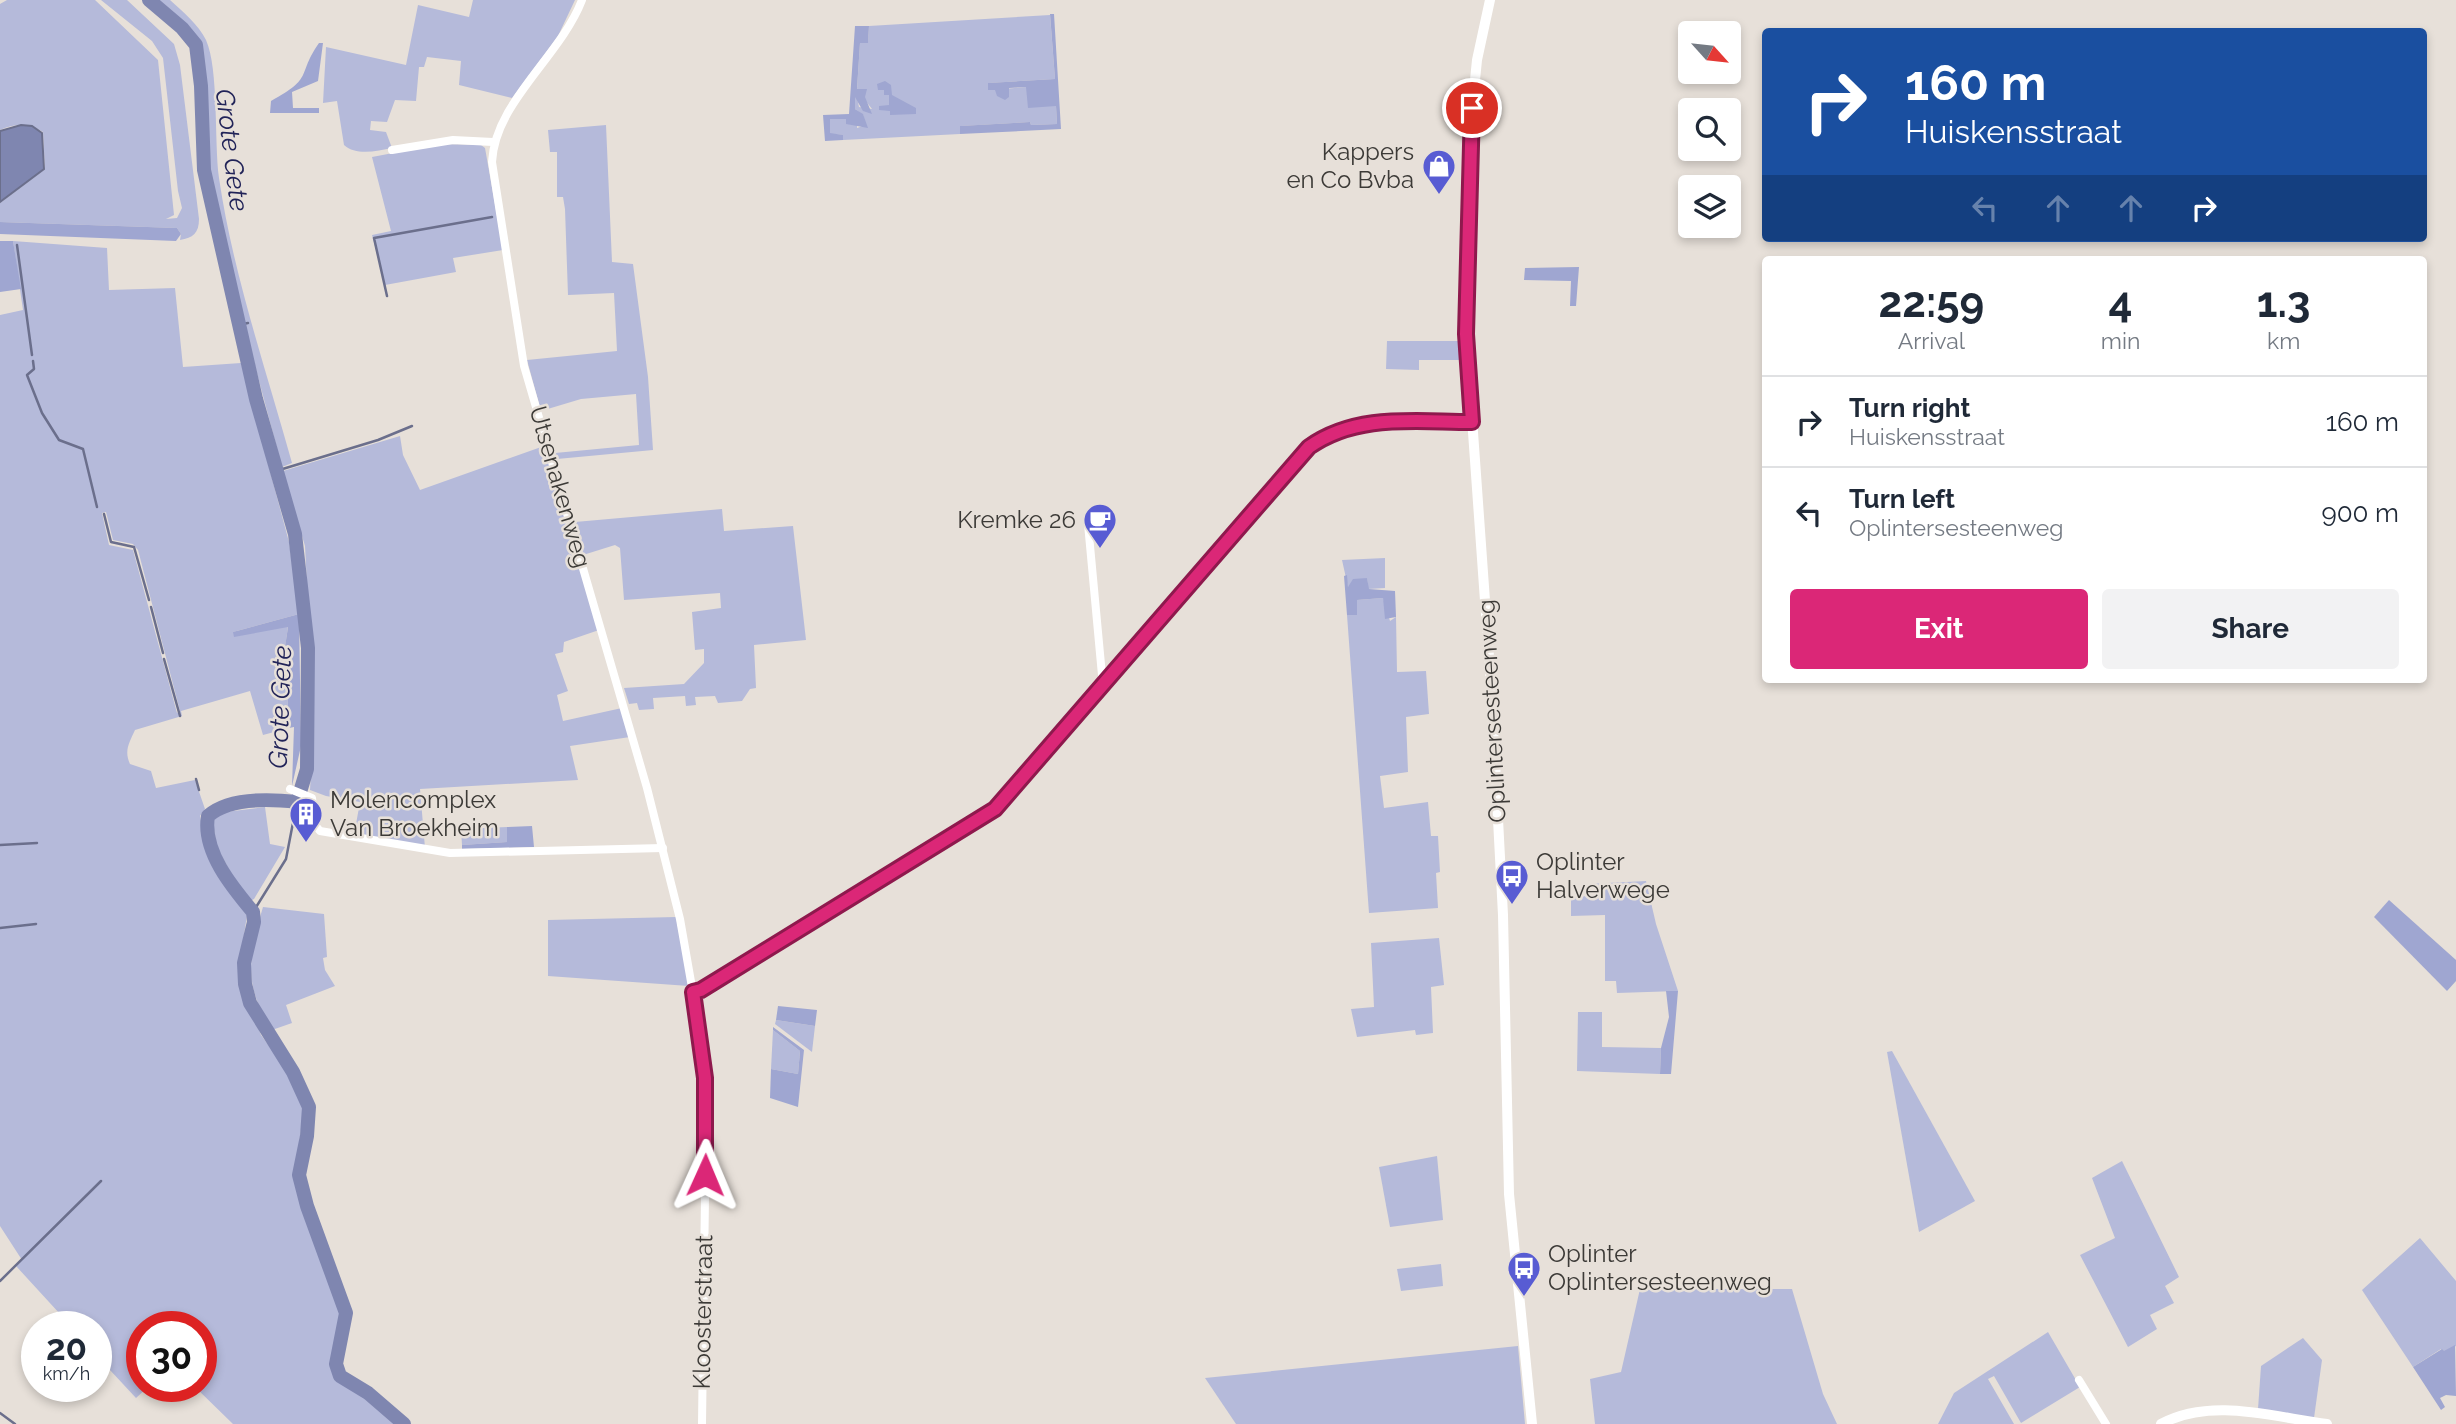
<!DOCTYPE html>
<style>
:root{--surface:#fff;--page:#f2f2f3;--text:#1f2937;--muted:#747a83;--line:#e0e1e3;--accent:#db2777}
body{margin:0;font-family:Raleway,sans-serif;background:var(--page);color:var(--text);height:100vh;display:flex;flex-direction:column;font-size:26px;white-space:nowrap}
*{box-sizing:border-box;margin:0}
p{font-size:23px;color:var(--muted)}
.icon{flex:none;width:38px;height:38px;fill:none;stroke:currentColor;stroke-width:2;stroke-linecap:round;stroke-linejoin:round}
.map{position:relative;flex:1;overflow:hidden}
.sheet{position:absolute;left:1762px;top:256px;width:665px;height:427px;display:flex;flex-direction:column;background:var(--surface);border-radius:7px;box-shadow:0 4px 10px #0003}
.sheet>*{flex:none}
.banner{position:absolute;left:1762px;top:28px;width:665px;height:214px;border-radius:7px;box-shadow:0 4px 10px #0003;background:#1a4fa0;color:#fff;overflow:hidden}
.needle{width:46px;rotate:117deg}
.tools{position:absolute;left:1678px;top:21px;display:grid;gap:14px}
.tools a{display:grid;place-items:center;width:63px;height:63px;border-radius:7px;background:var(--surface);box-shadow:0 4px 10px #0003;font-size:35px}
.speed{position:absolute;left:21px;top:1311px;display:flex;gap:14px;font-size:35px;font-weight:700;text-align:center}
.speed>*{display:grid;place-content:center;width:91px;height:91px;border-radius:50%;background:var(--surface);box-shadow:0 4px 10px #0003;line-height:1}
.speed small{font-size:18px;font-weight:400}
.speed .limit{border:10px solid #d22;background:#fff;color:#111}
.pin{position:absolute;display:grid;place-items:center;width:60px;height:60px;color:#fff;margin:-30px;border:4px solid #fff;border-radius:50%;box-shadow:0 2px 7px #0007}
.me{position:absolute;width:77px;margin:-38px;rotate:1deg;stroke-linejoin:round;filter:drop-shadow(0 0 5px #0008)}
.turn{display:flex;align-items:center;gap:24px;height:147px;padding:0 28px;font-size:32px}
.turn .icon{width:91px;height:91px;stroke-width:2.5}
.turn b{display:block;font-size:49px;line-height:60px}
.lanes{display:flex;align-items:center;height:66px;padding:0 28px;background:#0003;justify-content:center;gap:35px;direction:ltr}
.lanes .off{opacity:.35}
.eta{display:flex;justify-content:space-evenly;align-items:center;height:119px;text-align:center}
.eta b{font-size:42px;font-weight:700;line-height:49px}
.cta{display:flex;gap:14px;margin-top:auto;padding:14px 28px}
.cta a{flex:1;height:80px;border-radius:7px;background:var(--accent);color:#fff;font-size:28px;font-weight:700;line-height:80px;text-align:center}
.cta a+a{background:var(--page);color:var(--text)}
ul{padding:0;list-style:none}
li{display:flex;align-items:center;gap:21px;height:91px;padding:0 28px;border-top:2px solid var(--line)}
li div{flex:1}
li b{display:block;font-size:26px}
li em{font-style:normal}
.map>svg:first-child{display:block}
.green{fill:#b5bada;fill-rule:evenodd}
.forest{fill:#9fa6d1}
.water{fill:#7f86b0;stroke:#6b6f8c;stroke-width:2}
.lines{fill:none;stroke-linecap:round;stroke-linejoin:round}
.stream{stroke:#6b6f8c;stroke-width:2.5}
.river{stroke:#7f86b0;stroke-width:14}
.minor{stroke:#fff;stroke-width:8}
.tertiary{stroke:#fff;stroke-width:10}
.route-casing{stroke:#8e194d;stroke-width:18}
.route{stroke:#db2777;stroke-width:12}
.labels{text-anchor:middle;stroke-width:5;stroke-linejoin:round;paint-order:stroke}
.poi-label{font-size:24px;fill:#3c3a37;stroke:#e7e0d9;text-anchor:start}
.street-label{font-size:24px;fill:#3c3a37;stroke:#e7e0d9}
.water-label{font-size:26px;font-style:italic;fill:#212358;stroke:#e7e0d9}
</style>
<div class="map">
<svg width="2456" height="1424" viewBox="0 0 2456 1424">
<rect width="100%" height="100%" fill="#e7e0d9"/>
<g class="green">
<path d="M7,0h88l63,60 16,155 -8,4 11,-1 5,-10 -4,-17 -15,-133 -11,-17 -51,-41h26l47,44 6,21 19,154c0,14 -6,19 -19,21l1,-6 -4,-6 -177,-6v-19l45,-34 -2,-37c-15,-9 -27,-9 -43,-2v-126z"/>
<path d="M159,0h11c12,11 29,25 36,40 13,29 8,101 13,138 14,96 47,191 73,285l-10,4 -56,-210 -16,-79 -7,-124 -12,-26z"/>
<path d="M473,0h102l-17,36 -46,62 -53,-13 2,-24 -34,-4 -3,10h-5l-3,34 -21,-1 -8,22 -16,-1 -1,9 16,2 6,16c-15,3 -36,8 -48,-3l-7,-44 -14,2 3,-56 80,18 12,-60 51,12z"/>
<polygon points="1050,15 1055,79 989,83 989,90 1026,87 1056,106 1057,124 1031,125 1030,122 961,126 960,134 843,140 843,135 829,134 830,119 847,119 857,124 857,128 866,125 863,115 854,108 855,97 857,97 859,107 872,109 857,90 860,42 868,42 869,26"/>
<polygon points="606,125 612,262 633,264 648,377 653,450 557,459 555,453 639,445 636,394 581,399 541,411 527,360 617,351 614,293 568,295 565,209 563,197 557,197 557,152 550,152 548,130"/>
<polygon points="441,144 481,145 485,148 503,250 453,258 456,272 385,285 372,235 391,231 372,157"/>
<path d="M13,241l94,7 2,42 66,-2 8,79 58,-4 48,179 10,72 -66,18 55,-6 -3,22 4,80 -26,7 -13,-44 -69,20 1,5 -47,14c-6,13 -11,21 -5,34l21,7 5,17 39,-8 10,29 -5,7c6,40 27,66 47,99l-8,53 3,19 19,48 28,38 15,35 -10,71 46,129c5,23 -11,42 -6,65l61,51h-162l-39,-38h7v-60h-59v60h7l-13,12 -40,-43v-29h-25l-55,-60 6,-6 -22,-34v-911l23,-5zM106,512l7,28 20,4 5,6 42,161 -3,2 -44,-163 -24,-5 -7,-32z"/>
<polygon points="1387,341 1462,341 1462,360 1419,360 1419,370 1386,369"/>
<polygon points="400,436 403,455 420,490 544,446 599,630 564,642 563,652 555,654 568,691 557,695 563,721 622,708 630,737 570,746 578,780 420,789 425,848 354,835 360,802 326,796 310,790 314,721 305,546 283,471"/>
<polygon points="722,509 724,531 793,526 806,640 754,645 756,688 750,689 742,701 718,703 715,696 695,697 696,705 686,706 685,696 653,698 654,709 639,710 637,703 629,704 624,688 684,684 704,663 704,649 695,650 692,612 721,608 720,593 624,600 620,548 615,545 583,555 575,522"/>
<polygon points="1385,558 1385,588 1368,589 1367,578 1348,587 1342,560"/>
<polygon points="1383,598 1390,621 1396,617 1397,672 1426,671 1429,714 1406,717 1408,772 1380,776 1384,808 1428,802 1431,836 1438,836 1440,872 1436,873 1438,908 1369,913 1347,615 1357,615 1357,600"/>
<polygon points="265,807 270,844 285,847 254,899 250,901 244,898 217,847 212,818 217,813"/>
<polygon points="507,827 507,842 462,845 461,829"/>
<polygon points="1646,881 1656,924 1678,991 1617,993 1616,981 1605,981 1605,915 1571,916 1571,897 1588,896 1588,884"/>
<path d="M263,907l61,7 3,43 -4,1 2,12 10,16 -49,19 6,18 -20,7c-29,-46 -24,-72 -9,-123z"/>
<polygon points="676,917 689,986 548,976 548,920"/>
<polygon points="1439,938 1444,985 1431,987 1433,1033 1416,1035 1415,1030 1357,1037 1351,1009 1374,1007 1371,943"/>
<polygon points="1578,1012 1602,1012 1602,1047 1661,1048 1660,1074 1577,1071"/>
<polygon points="776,1020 815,1026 812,1052 775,1024"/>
<polygon points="773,1030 800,1051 798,1074 771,1069"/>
<polygon points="1892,1051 1975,1201 1919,1232 1887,1052"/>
<polygon points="1437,1156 1443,1220 1390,1227 1379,1167"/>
<polygon points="2122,1161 2179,1277 2165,1286 2174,1303 2150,1315 2157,1329 2128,1347 2080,1255 2115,1238 2092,1178"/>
<polygon points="2420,1238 2456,1281 2456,1346 2444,1352 2441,1349 2413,1367 2362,1290"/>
<polygon points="1441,1264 1443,1286 1401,1291 1397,1269"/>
<polygon points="1640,1289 1792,1289 1823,1394 1837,1424 1595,1424 1590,1379 1621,1372"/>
<polygon points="2048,1332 2080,1387 2021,1423 1994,1376 1988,1379 2014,1424 1938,1424 1954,1393"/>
<polygon points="2303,1338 2322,1360 2314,1418 2258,1409 2261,1366"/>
<polygon points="1518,1346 1525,1424 1236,1424 1205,1378"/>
</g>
<g class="forest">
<polygon points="1050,14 1054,14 1061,129 960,134 960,126 1030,122 1031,125 1057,124 1056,106 1028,108 1026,87 1009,88 1009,97 1005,100 997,96 995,90 988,90 988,83 1055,79"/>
<polygon points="855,26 869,26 868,43 860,43 857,89 867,89 865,97 872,114 863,111 855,97 855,109 863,114 868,128 846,124 846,119 830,119 830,133 843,135 843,140 825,141 823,115 849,114"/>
<path d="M319,43h4l-5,38 -26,11 1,16h26v5h-49l1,-12c44,-24 25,-25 48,-58z"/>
<polygon points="885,81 891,85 892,95 916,108 916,114 890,115 890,111 879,110 879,106 889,105 889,95 884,95 884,90 878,90 877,84"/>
<polygon points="0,222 177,228 181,234 176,241 0,234"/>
<polygon points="0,241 13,241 21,289 0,292"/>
<polygon points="1579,267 1576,306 1570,306 1571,281 1524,280 1525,268"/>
<polygon points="1347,575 1348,587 1353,579 1367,578 1369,589 1395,591 1396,617 1385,619 1383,598 1357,600 1357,615 1347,615 1344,576"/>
<polygon points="299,614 301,746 292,786 294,727 289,728 285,647 288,627 234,637 233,632"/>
<polygon points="532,826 534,847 462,849 462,845 507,842 507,827"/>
<polygon points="2389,900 2456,960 2456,981 2447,991 2374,917"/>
<polygon points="1666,991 1678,991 1671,1074 1660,1074 1661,1048 1669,1017"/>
<polygon points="778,1006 817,1010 815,1026 776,1020"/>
<polygon points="773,1027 804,1050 798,1107 770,1098 771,1069 798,1074 800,1051 773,1030"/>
<polygon points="2455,1345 2456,1396 2446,1395 2440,1398 2445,1407 2441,1410 2413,1367 2442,1349 2444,1351"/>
</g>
<polygon class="water" points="21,125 32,126 42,133 44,169 0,202 0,131"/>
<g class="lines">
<g class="stream">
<polyline points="17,245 32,355"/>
<polyline points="387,296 374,238 492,217"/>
<polyline points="238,325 248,323"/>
<polyline points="33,361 34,369 27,375 42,413 59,440 83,449 97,507"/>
<polyline points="276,471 378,440 412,426"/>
<polyline points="104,514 111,542 134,547 149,600"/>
<polyline points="151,607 163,653"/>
<polyline points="164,659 180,716"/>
<polyline points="196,779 199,790"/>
<polyline points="206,811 208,816"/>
<polyline points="0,845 37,843"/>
<polyline points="253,912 286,859 297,802"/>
<polyline points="0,928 36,924"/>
<polyline points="0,1281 101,1181"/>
<polyline points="0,1413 15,1424"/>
</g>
<path class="river" d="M149,0l33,28 14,17 5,41 3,84 52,229 39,135 13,114 -1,121 -10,33c-27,-3 -68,-5 -89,14 -6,35 24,71 45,96l1,10 -10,41 1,21 5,19 43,69 16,35 -2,29 -8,39 8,31 39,107 -10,51 4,12 28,17 36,31"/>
<g class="minor">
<path d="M582,0c-22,57 -87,102 -90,162l32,204 123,422 33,131 20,114 6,87 -4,304"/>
<polyline points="392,150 453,140 493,142"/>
<polyline points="1088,524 1103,686"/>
<polyline points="290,789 312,798 315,825 320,831 450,853 663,848"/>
<path d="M693,992l8,-2 294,-181 314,-362c50,-35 105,-25 163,-25"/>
<polyline points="2079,1380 2106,1424"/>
</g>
<g class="tertiary">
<polyline points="1490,0 1477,60 1470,130 1466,334 1491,685 1503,915 1509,1194 1532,1424"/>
<path d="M2161,1424c50,-27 112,-7 166,0"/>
</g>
</g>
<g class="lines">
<defs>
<path id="route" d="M705,1175v-97l-12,-86 8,-2 294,-181 314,-362c48,-34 106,-25 163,-25l-6,-88 6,-226"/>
</defs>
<use href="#route" class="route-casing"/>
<use href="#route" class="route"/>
</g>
<defs>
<symbol id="shop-pin" viewBox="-11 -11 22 30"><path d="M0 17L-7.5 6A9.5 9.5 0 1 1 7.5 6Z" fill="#585cd3" stroke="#e7e0d9"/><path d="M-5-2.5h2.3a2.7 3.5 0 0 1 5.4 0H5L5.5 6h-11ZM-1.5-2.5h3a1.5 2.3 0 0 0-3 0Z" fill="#fff"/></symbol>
<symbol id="cafe-pin" viewBox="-11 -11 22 30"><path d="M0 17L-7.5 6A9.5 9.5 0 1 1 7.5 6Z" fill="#585cd3" stroke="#e7e0d9"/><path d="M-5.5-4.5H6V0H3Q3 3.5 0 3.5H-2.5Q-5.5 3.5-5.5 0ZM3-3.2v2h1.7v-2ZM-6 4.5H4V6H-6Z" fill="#fff"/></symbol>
<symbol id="building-pin" viewBox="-11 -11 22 30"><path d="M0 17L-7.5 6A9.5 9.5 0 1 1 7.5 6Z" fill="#585cd3" stroke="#e7e0d9"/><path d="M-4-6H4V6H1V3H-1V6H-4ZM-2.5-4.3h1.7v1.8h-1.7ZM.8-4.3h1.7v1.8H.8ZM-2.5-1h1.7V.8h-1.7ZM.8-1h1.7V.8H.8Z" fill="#fff"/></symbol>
<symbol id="bus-pin" viewBox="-11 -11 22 30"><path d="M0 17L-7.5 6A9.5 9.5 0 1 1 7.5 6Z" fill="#585cd3" stroke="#e7e0d9"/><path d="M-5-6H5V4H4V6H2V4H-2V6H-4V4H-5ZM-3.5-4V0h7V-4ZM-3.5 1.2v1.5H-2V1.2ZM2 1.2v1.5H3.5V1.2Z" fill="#fff"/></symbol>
</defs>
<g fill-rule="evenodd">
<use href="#shop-pin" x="1420" y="147" width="38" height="52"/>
<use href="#cafe-pin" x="1081" y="501" width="38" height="52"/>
<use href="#building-pin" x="287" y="795" width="38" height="52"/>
<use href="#bus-pin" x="1493" y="857" width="38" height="52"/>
<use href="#bus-pin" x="1505" y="1249" width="38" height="52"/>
</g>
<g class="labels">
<g class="poi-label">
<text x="1414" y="160" text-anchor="end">Kappers<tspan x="1414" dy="28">en Co Bvba</tspan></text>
<text x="1076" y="528" text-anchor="end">Kremke 26</text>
<text x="330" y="808">Molencomplex<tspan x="330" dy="28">Van Broekheim</tspan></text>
<text x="1536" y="870">Oplinter<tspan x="1536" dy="28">Halverwege</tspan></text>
<text x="1548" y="1262">Oplinter<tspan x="1548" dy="28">Oplintersesteenweg</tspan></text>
</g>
<g class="street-label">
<text transform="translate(560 487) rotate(74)" y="8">Utsenakenweg</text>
<text transform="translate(1492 711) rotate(-93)" y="8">Oplintersesteenweg</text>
<text transform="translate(703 1312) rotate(-89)" y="8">Kloosterstraat</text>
</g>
<g class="water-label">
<text transform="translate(232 150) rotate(83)" y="9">Grote Gete</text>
<text transform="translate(280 707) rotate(-88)" y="9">Grote Gete</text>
</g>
</g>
</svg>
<div class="tools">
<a><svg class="needle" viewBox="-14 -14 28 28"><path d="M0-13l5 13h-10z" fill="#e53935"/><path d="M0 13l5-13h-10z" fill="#747a83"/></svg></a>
<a><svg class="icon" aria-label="search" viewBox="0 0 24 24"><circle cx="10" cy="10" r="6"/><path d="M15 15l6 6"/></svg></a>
<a><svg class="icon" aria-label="layers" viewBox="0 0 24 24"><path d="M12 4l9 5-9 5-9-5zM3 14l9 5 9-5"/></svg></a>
</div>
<div class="speed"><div>20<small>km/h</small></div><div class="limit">30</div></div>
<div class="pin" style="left:1472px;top:108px;background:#d93025"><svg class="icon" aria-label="arrive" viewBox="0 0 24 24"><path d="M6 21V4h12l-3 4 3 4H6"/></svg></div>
<svg class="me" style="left:705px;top:1175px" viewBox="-20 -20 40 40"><path d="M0-17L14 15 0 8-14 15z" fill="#db2777" stroke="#fff" stroke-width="4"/></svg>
<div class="banner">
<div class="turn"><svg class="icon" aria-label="right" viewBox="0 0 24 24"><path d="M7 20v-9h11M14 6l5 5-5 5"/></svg><div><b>160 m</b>Huiskensstraat</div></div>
<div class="lanes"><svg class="icon off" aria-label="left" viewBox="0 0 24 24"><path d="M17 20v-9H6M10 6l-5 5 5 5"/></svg><svg class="icon off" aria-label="ahead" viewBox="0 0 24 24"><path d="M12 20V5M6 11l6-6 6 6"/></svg><svg class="icon off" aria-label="ahead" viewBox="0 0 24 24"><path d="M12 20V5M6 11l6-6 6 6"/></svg><svg class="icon" aria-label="right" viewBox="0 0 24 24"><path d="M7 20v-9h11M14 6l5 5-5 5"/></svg></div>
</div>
<section class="sheet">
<div class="eta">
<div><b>22:59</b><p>Arrival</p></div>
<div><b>4</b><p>min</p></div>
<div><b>1.3</b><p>km</p></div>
</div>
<ul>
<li><svg class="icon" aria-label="right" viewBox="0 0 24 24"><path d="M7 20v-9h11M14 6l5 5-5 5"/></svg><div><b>Turn right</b><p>Huiskensstraat</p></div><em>160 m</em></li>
<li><svg class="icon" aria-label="left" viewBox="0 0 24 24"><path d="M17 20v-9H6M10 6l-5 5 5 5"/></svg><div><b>Turn left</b><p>Oplintersesteenweg</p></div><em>900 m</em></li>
</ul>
<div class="cta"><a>Exit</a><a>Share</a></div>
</section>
</div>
